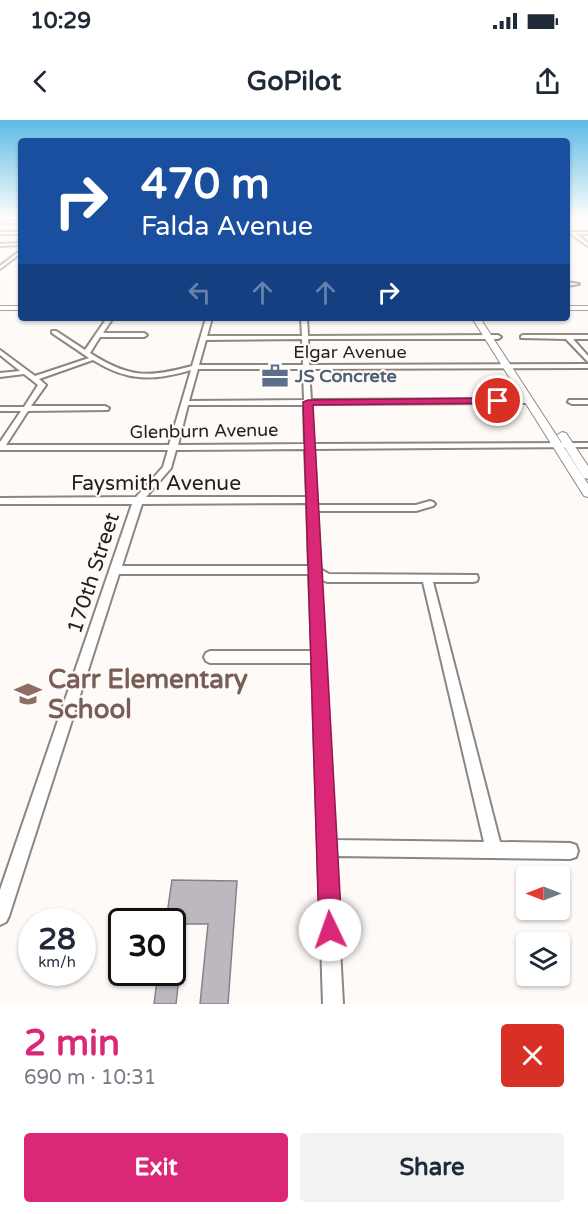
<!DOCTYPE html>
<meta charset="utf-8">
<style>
:root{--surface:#fff;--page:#f2f2f3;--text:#1f2937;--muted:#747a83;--accent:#db2777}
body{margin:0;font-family:"Varela Round",sans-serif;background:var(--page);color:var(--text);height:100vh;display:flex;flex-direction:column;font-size:22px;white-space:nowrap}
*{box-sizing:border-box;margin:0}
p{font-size:20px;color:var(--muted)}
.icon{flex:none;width:33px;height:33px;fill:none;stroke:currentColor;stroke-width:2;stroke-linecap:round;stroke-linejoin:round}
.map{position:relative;height:884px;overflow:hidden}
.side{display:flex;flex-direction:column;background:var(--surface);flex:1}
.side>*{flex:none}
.banner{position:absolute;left:18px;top:18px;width:552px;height:183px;border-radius:6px;box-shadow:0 2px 4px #0004;background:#1a4fa0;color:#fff;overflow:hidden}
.needle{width:39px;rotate:270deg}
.buttons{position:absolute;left:516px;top:746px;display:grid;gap:12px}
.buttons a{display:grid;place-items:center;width:54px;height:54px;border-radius:6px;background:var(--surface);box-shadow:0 2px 4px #0004;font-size:30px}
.speed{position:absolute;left:18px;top:788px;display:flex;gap:12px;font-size:30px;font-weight:700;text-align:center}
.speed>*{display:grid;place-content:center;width:78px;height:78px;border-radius:50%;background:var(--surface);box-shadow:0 2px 4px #0004;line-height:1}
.speed small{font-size:15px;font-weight:400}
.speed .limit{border:3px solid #111;border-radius:9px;background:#fff;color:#111}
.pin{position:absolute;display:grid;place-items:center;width:51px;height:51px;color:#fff;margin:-26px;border:3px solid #fff;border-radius:50%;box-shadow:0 2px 6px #0007}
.me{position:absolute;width:66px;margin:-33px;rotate:357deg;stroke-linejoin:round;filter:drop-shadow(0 0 4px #0008)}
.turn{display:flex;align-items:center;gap:21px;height:126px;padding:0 24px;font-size:27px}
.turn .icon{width:78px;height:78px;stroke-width:2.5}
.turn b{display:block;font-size:42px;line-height:51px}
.lanes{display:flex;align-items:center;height:57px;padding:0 24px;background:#0003;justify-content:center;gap:30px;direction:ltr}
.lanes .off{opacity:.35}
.round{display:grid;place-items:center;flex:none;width:63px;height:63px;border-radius:6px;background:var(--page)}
.head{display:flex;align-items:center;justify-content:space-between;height:102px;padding:0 24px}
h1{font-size:36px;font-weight:700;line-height:45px;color:var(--accent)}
.cta{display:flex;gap:12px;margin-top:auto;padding:12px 24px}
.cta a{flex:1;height:69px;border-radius:6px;background:var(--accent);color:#fff;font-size:24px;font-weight:700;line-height:69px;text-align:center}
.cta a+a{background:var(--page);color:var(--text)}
.status{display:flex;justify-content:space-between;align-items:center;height:42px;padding:0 30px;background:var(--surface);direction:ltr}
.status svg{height:16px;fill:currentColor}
header{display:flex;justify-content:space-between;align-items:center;height:78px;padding:0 24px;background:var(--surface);font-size:27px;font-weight:700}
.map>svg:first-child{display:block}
.building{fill:#beb7c0;stroke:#878089;stroke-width:1.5}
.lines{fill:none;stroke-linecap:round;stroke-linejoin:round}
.minor-casing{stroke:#8e857e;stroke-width:4}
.major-casing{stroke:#8e857e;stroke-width:2}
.minor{fill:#fff;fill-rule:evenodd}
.major{fill:#fff;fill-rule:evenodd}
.route{fill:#db2777;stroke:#8e194d;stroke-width:1.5}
.labels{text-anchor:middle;stroke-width:4.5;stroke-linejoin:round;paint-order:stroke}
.far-street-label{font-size:18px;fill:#231f1d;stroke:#fefaf7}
.far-service-label{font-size:18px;font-weight:bold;fill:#4e5e75;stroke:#fefaf7;text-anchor:start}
.street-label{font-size:21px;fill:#231f1d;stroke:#fefaf7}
.near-education-label{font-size:26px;font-weight:bold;fill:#785e54;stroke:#fefaf7;text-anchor:start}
</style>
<div class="status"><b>10:29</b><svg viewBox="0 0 49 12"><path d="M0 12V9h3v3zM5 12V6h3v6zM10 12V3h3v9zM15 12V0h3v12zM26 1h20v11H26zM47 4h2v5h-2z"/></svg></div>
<header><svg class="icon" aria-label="back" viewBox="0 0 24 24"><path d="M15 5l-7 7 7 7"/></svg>GoPilot<svg class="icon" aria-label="share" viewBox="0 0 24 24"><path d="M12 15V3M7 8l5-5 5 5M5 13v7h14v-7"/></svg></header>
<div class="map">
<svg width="588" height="884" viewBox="0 0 588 884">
<rect width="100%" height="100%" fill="#fefaf7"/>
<polygon class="building" points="172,760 237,761 228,884 200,884 208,804 185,804 176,884 154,884 158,852 172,852 172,801 166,801"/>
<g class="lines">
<defs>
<g id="minor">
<polygon points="5,101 21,101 21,103 4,103"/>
<rect x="0" y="112" width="21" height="2"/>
<polygon points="567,112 588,112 588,114 576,114 588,123 588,126 571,114 567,114"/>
<polygon points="21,123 21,125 0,126 0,124"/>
<polygon points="21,130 21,133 0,149 0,146"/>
<polygon points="567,162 579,164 567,166"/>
<path d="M107,198h6l-10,15h41l3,2 -3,2h-44l-10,16c39,25 58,25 102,13l14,-48h6l-5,18h95l-1,-18h6l1,18 190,-1 3,2 -3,2h-190l1,26 279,-1v4l-279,1 2,31 218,-1 4,2 -4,2 -218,1 2,40 275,-1v4l-274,2 3,56h99l14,-4 3,1 2,2 -2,2 -17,5h-99l3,58 9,5 148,1 1,3 -1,3 -4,1h-40l67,260 70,1 6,2 2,6 -2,6 -6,2 -235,-3 8,148h-20l-11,-341h-102l-4,-2 -2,-4 2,-4 4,-2h102l-3,-77h-190l-110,342 -3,6 -6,3v-35l132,-386h-132v-6l136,-1 27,-30 5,-17h-168v-8l21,-31h-21v-4h24l14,-22 -14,-11 -24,3v-4l20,-2 -20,-16v-5l35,26 54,-18 -37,-25v-2h4l29,19zM302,219l1,26h-104l7,-25zM93,240c35,22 60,21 98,10l-22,75h-163l22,-34 80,-1 1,-2 -4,-2h-74l15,-21 -7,-6zM198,249h105l1,31 -115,1zM188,285h116l1,39 -127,1zM305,329l2,48h-161l25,-29 5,-18zM307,383l2,63h-187l20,-62zM320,459l7,3h96l61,260 -150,-2z"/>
<polygon points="523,215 588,215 588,219 573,219 588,236 588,242 566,219 521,218 521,216"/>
<polygon points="569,280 588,280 588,284 572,284 568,282"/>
</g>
<g id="major">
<rect x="0" y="186" width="21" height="4"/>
<rect x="567" y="186" width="21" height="4"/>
<polygon points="472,198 480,198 588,364 588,377 584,376"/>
<polygon points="562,312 566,313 588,346 588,359 584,358 557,315"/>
</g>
</defs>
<use href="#minor" class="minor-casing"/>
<use href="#major" class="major-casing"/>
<use href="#minor" class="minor"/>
<use href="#major" class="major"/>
</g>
<linearGradient id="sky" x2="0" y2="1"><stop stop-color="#5bbbe5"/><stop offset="0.44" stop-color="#fffdfb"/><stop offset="1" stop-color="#fffdfb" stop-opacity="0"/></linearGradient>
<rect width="588" height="222" fill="url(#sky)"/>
<polygon class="route" points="498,278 503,281 501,283 313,285 342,810 338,818 330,822 322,818 319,810 303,282 308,280"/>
<defs>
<symbol id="office-bare" viewBox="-9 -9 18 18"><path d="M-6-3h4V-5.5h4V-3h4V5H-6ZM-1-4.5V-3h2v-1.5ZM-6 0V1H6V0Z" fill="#5c6f8a" stroke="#fefaf7" stroke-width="2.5" paint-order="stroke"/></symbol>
<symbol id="school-bare" viewBox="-9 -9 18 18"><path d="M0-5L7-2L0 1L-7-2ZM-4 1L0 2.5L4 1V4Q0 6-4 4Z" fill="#8d6e63" stroke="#fefaf7" stroke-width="2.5" paint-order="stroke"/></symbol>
</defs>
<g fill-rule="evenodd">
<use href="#office-bare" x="256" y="237" width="38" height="38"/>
<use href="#school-bare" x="9" y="555" width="38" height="38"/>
</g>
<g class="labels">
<g class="far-street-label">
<text x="350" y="238">Elgar Avenue</text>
<text transform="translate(204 311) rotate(-1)" y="6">Glenburn Avenue</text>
</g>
<g class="far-service-label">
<text x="295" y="262">JS Concrete</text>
</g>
<g class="street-label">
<text x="156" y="370">Faysmith Avenue</text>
<text transform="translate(93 453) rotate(-72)" y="7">170th Street</text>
</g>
<g class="near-education-label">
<text x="48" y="568">Carr Elementary<tspan x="48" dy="30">School</tspan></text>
</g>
</g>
</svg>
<div class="buttons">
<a><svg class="needle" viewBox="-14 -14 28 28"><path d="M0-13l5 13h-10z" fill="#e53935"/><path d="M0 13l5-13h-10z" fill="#747a83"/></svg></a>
<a><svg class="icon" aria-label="layers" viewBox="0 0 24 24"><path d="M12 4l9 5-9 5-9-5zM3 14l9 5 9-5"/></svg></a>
</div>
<div class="speed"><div>28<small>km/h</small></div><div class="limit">30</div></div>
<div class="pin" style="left:498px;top:281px;background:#d93025"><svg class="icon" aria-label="arrive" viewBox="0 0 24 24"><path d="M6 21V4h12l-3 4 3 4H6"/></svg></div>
<svg class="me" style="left:330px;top:810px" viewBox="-20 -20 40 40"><circle r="19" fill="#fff"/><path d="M0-13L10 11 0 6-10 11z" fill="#db2777"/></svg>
<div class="banner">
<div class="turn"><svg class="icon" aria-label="right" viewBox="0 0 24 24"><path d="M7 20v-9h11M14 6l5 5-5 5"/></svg><div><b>470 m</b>Falda Avenue</div></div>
<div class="lanes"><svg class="icon off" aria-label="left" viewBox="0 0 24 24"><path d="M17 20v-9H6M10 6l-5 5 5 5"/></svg><svg class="icon off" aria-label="ahead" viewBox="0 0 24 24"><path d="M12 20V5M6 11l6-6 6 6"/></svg><svg class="icon off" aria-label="ahead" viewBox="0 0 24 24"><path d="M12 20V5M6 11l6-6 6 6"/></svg><svg class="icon" aria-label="right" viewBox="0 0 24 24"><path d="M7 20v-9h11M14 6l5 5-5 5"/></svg></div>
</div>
</div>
<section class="side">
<div class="head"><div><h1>2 min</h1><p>690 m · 10:31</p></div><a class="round" style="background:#d93025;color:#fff"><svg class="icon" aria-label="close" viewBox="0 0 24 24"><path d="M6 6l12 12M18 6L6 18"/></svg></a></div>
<div class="cta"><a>Exit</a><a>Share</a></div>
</section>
